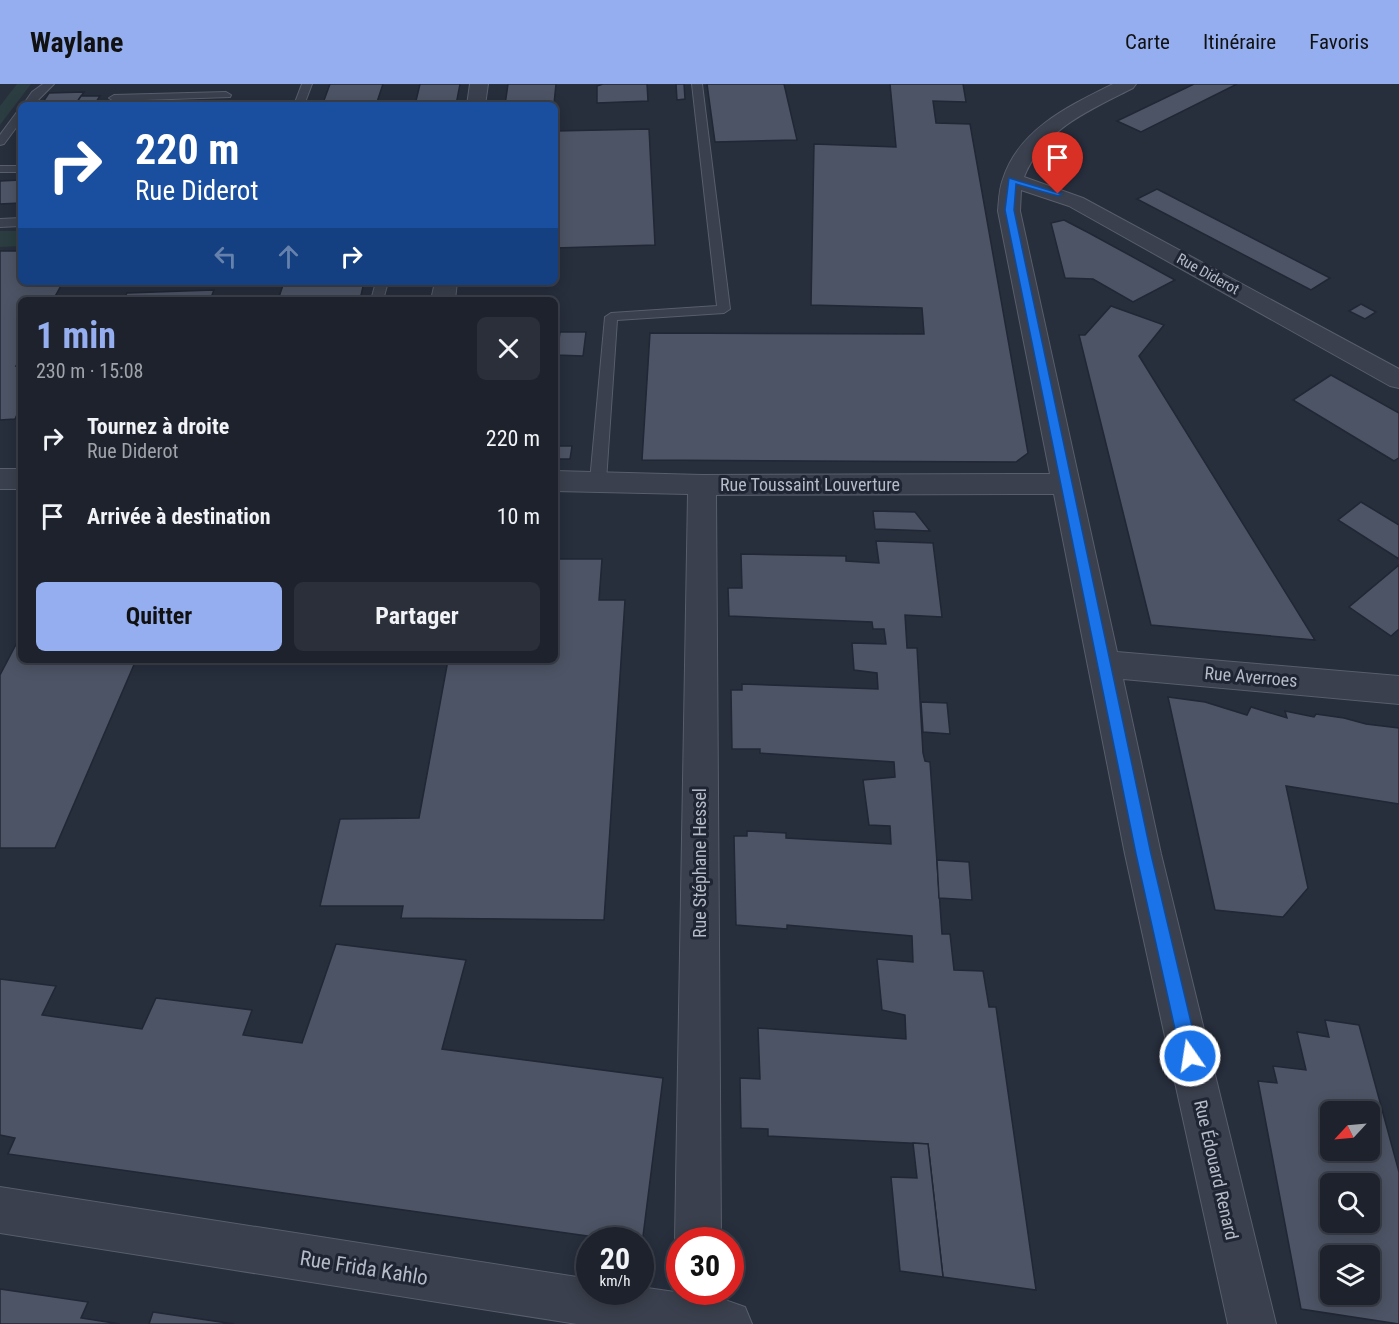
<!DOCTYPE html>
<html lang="fr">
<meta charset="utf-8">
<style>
:root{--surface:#1d222d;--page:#2a2f39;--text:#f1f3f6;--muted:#a0a4aa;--line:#3b3f49;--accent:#94aeef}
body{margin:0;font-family:"Roboto Condensed",sans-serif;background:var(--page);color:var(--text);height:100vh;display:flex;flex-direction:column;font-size:22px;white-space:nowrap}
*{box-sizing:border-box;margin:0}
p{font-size:20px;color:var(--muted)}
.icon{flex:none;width:33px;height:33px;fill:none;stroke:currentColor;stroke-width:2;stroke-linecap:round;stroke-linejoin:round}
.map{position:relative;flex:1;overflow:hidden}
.drawer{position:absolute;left:18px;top:213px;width:540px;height:366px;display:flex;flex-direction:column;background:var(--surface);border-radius:9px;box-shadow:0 3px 15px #0003,0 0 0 2px var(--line)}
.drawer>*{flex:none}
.hud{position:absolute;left:18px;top:18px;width:540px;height:183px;border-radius:9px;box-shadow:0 3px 15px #0003,0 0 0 2px var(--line);background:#1a4fa0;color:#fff;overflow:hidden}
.needle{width:39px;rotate:244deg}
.fabs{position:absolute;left:1320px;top:1017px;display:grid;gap:12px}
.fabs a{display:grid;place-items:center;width:60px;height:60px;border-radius:9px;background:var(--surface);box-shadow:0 3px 15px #0003,0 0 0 2px var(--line);font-size:30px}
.speed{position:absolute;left:576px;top:1143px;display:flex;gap:12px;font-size:30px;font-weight:700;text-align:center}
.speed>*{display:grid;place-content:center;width:78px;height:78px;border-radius:50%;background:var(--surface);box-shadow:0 3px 15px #0003,0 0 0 2px var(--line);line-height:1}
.speed small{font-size:15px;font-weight:400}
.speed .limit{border:9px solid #d22;background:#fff;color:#111}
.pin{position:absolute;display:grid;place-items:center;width:51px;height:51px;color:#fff;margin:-62px -26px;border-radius:50% 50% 50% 0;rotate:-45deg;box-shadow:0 0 6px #0007}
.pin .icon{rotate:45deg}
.me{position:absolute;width:66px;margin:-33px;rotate:347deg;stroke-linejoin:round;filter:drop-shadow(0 0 4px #0008)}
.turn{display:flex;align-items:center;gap:21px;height:126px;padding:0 18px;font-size:27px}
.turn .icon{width:78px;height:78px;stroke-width:2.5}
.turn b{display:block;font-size:42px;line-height:51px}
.lanes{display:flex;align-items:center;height:57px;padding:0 18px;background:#0003;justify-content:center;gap:30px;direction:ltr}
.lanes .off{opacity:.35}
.round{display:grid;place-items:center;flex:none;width:63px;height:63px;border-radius:9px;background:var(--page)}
.head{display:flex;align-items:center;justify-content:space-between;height:102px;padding:0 18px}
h1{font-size:36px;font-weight:700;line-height:45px;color:var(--accent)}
.primary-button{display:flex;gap:12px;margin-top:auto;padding:12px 18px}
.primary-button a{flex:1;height:69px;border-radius:9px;background:var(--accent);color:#111;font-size:24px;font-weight:700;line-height:69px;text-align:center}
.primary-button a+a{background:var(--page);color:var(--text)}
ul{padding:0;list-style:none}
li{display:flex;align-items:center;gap:18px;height:78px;padding:0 18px}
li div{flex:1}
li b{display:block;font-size:22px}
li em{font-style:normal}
header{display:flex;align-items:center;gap:36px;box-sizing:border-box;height:84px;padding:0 30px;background:var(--accent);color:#111}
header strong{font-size:28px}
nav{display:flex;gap:33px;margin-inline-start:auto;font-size:21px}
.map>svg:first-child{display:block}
.green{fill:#2b3d40}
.building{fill:#4d5465;stroke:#212734;stroke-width:1.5;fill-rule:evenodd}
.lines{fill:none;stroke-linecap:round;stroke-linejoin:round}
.service-casing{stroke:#585e6b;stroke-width:2}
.minor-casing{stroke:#585e6b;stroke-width:2}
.service{fill:#3a404d;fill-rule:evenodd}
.minor{fill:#3a404d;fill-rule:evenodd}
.route{fill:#1a73e8;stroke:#114b97;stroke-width:1.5}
.labels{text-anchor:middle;stroke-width:6;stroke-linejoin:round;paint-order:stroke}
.far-street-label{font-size:15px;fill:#b6bbc8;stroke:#1f2532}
.street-label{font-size:18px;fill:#b6bbc8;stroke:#1f2532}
.near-street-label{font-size:21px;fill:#b6bbc8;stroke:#1f2532}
</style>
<header>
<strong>Waylane</strong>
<nav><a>Carte</a><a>Itinéraire</a><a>Favoris</a></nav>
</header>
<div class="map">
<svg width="1399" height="1240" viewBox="0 0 1399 1240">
<rect width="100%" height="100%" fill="#272e3c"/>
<g class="green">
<polygon points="17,0 31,0 0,41 0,22"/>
<polygon points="0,147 21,147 21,162 0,163"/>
</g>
<g class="building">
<polygon points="330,0 383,0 376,21 330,21 331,19 323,19"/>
<polygon points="420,0 460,0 456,21 415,21"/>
<polygon points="508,0 556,0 554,20 505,21"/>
<polygon points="603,0 647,0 648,17 597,19 597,2"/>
<polygon points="676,0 684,0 685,15 677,16"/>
<polygon points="707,0 784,0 797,56 715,58"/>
<polygon points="890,0 963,0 966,18 933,17 936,39 970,40 1028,369 1016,378 642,376 650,249 924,250 922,224 811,221 814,60 896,63"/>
<polygon points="1194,0 1237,0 1141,48 1117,37"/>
<polygon points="84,8 75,21 41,21 49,9"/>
<polygon points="81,12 100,12 94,21 75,21"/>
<polygon points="649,45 655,161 555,164 555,47"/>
<polygon points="21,96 21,119 0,120 0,97"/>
<polygon points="1157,105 1330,194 1311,206 1137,115"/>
<polygon points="1064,136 1089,149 1175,196 1133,218 1093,195 1065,194 1051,139"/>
<polygon points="0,167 21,167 21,198 63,198 53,216 21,216 21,273 16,282 21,282 21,322 15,335 0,336"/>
<polygon points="284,198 364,198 360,216 278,216"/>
<polygon points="214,206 210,216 123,216 127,209"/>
<polygon points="1361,220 1376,228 1365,235 1349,227"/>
<polygon points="1111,222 1164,241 1139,272 1315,556 1151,541 1079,251 1085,251"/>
<polygon points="560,248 586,248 583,272 557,271"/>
<polygon points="1331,291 1399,329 1399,374 1394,377 1293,316"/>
<polygon points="555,362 572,362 570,375 555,375"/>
<polygon points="1361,418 1399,441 1399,475 1338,436"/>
<polygon points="873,427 915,428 930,447 875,445"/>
<polygon points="876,457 933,459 942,533 905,531 907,564 917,564 923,669 925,677 930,678 942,850 950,850 954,886 983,887 989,923 996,923 1036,1206 943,1193 928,1060 768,1052 768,1045 741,1044 740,994 760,995 758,944 906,955 905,931 882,926 877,875 913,878 912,852 787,841 787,845 736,841 734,752 747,752 747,747 786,749 786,754 891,760 890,742 869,741 863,696 895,693 894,678 760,669 760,665 732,665 731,606 742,606 742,600 878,605 877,589 854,586 852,559 886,560 884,545 873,545 872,538 729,532 728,504 742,504 741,470 846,472 846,477 879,479"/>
<polygon points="555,475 602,475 599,516 625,516 604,836 401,834 403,822 320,822 340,735 419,734 448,576 555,576"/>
<polygon points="1399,481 1399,545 1391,552 1349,523"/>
<polygon points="21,551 21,576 136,576 55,764 0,764 0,591"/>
<polygon points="1168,613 1205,618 1247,631 1251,623 1287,634 1285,627 1314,633 1316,630 1344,634 1366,640 1399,644 1399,720 1286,702 1308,804 1283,833 1215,826"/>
<polygon points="921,618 947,619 950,650 923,648"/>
<polygon points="937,776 969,778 972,816 939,814"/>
<polygon points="336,860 466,876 442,965 663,994 642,1160 640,1156 616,1156 8,1070 15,1054 0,1051 0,895 56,902 42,931 142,945 156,914 252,926 243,951 302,959"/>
<path d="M1325,936l34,5 40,147v152l-98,-15 -43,-228 19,2 -4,-17 33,4 -9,-38 32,5zM1330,1028h40v38h-40zM1330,1100h40v38h-40zM1330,1172h40v38h-40z"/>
<polygon points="913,1059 928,1060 943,1193 900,1187 891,1093 917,1094"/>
<polygon points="0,1205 88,1218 81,1234 120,1240 0,1240"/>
<polygon points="153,1228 234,1240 149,1240"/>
</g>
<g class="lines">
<defs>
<g id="service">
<polygon points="43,0 54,0 33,21 23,21 32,8"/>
<polygon points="302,0 312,0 304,21 294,21"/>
<polygon points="692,0 702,0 730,225 724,229 617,236 606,397 598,402 590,397 605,233 611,229 717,222"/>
<polygon points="226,8 231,11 230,13 114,17 109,14 114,11"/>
<polygon points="21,27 21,37 4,60 0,61 0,51 17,28"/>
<rect x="0" y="82" width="21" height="6"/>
<polygon points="21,134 21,142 0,143 0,135"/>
<polygon points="376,198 388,198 383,216 371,216"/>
</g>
<g id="minor">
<polygon points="470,0 488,0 485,21 467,21"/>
<path d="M1113,0h23l-3,4c-43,22 -90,41 -109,89l59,21 316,171v19l-9,-2 -321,-180 -48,-16 -1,21 97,441 282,24v28l-276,-25 38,175 115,470h-48l-103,-470 -71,-360 -338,1 5,745h-41v11l-5,-11 13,-746 -133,-3v-20l147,4 348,-1 -52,-263c1,-11 1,-22 5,-32 16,-50 66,-73 110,-95z"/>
<polygon points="435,198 457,198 455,216 431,216"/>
<rect x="0" y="385" width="21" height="20"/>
<polygon points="0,1103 590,1195 590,1208 640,1208 640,1203 675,1208 680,1196 680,1208 721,1208 722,1215 745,1223 752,1240 577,1240 0,1149"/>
</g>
</defs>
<use href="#service" class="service-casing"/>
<use href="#minor" class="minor-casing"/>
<use href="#service" class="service"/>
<use href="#minor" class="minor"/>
</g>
<polygon class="route" points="1009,94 1062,110 1058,112 1016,100 1014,126 1151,770 1199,972 1196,978 1190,980 1184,978 1181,972 1136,770 1005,126"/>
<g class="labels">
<g class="far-street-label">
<text transform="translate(1208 190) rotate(29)" y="5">Rue Diderot</text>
</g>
<g class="street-label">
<text x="810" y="407">Rue Toussaint Louverture</text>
<text transform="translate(1251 593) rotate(5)" y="6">Rue Averroes</text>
<text transform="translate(700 779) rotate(-90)" y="6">Rue Stéphane Hessel</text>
<text transform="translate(1216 1086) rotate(77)" y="6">Rue Édouard Renard</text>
</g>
<g class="near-street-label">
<text transform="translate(364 1184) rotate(9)" y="7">Rue Frida Kahlo</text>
</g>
</g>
</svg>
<div class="fabs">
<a><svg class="needle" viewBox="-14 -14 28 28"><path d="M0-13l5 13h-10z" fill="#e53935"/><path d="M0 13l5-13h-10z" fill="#a0a4aa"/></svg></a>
<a><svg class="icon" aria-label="search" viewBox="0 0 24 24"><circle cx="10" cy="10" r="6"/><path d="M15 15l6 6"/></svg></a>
<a><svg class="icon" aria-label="layers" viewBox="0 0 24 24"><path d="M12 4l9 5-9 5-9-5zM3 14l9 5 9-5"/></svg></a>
</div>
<div class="speed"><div>20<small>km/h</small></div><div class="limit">30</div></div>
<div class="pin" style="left:1058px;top:110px;background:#d93025"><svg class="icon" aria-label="arrive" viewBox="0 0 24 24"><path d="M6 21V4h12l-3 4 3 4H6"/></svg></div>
<svg class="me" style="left:1190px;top:972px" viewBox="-20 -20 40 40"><circle r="17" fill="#1a73e8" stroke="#fff" stroke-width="3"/><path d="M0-11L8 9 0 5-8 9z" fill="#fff"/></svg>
<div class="hud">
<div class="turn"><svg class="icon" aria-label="right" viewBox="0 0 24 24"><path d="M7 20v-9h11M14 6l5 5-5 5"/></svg><div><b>220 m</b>Rue Diderot</div></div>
<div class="lanes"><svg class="icon off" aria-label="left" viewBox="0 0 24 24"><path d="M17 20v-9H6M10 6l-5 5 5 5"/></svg><svg class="icon off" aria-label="ahead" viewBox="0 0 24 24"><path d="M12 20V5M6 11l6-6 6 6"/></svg><svg class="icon" aria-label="right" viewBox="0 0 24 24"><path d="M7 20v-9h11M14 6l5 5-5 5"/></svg></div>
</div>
<section class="drawer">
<div class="head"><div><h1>1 min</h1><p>230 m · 15:08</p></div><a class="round"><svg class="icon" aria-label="close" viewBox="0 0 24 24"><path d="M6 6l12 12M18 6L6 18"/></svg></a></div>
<ul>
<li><svg class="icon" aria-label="right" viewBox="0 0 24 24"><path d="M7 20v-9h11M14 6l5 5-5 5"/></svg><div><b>Tournez à droite</b><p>Rue Diderot</p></div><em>220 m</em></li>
<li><svg class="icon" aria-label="arrive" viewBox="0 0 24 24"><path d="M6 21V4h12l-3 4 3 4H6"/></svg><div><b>Arrivée à destination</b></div><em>10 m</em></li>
</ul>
<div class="primary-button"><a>Quitter</a><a>Partager</a></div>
</section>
</div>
